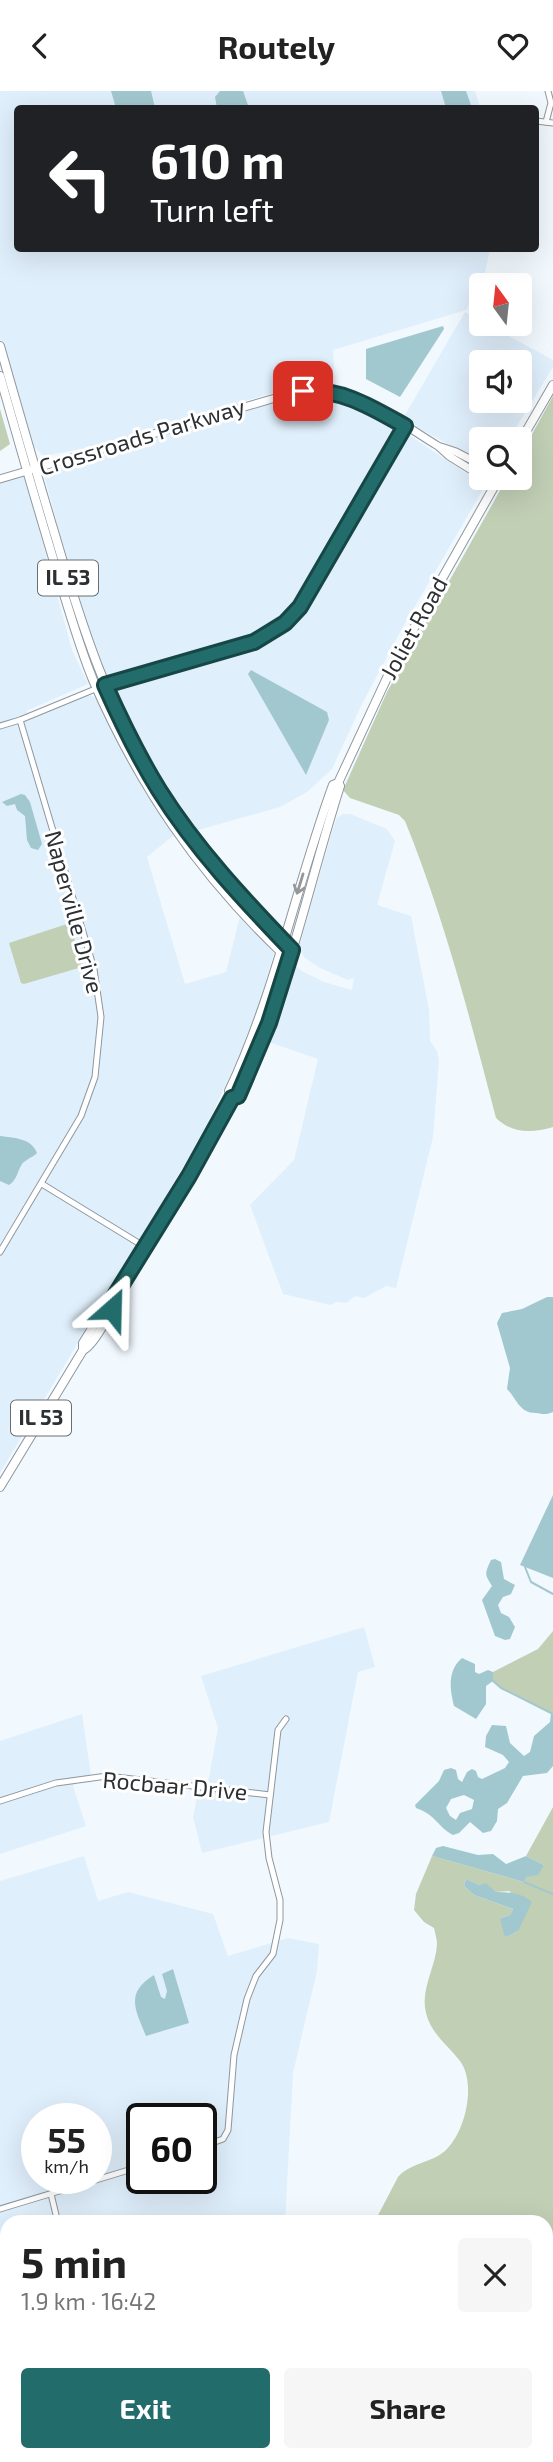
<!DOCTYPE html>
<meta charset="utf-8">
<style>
:root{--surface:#fff;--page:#f6f6f6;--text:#222;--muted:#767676;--accent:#226d6b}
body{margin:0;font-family:"Exo 2",sans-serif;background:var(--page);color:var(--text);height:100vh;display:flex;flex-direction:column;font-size:26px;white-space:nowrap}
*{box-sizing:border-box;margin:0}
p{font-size:23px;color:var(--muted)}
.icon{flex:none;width:38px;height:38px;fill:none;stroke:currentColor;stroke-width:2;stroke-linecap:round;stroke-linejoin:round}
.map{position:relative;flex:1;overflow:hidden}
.sheet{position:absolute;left:0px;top:2124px;width:553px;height:247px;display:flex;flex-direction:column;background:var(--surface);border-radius:21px 21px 0 0;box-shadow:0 7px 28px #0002}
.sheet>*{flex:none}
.guide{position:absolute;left:14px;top:14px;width:525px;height:147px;border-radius:7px;box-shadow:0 7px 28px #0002;background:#202124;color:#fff;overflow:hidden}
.needle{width:46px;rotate:345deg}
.buttons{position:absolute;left:469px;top:182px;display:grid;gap:14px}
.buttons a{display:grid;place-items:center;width:63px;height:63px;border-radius:7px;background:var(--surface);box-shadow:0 7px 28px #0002;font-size:35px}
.speed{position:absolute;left:21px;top:2012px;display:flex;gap:14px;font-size:35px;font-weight:700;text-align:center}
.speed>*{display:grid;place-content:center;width:91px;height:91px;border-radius:50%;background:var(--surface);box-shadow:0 7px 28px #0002;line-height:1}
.speed small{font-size:18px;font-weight:400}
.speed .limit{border:4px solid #111;border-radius:10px;background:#fff;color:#111}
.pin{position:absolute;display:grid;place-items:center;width:60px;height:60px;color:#fff;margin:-30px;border-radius:14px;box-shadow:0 4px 10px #0006}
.me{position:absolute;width:77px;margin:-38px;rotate:25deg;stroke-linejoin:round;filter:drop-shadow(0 0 5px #0008)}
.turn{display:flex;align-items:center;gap:24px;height:147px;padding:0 21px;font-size:32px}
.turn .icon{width:91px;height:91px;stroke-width:2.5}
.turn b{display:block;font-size:49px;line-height:60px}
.round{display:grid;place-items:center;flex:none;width:74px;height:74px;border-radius:7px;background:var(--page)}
.overview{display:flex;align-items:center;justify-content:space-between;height:119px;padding:0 21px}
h1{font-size:42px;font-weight:700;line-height:52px}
.action{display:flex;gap:14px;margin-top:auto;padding:14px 21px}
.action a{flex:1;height:80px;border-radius:7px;background:var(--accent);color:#fff;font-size:28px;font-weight:700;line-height:80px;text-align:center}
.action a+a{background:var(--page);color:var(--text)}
header{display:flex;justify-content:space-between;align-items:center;height:91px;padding:0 21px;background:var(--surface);font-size:32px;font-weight:700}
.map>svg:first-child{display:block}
.built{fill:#dfeffb;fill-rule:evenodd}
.green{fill:#c1cfb5;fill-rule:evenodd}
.water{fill:#a2c8cf;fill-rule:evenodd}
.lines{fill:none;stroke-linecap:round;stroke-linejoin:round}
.stream{stroke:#a2c8cf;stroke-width:2}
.street-casing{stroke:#8f979e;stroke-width:7}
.secondary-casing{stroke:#8f979e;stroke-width:9}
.primary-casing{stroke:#8f979e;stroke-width:10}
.street{stroke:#fff;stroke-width:5}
.secondary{stroke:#fff;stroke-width:7}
.primary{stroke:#fff;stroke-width:8}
.oneway{stroke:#969898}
.route-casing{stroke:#164746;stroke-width:18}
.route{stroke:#226d6b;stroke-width:12}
.labels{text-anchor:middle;stroke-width:6;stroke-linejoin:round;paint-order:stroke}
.shield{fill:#fff;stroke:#6b6e70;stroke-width:2}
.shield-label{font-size:21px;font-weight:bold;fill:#2c3032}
.street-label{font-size:23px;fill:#2c3032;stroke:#fff}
</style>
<header><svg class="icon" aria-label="back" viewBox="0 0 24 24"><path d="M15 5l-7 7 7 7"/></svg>Routely<svg class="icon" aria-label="heart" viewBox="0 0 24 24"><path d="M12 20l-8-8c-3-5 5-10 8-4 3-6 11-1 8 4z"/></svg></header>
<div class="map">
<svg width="553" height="2371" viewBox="0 0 553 2371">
<rect width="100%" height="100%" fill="#f1f8fe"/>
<g class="built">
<polygon points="0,0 475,0 480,17 18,18 18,158 490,158 484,186 466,219 333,259 334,275 330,295 312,294 292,296 90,356 44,365 34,356 0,248"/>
<path d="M465,221l16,9v3h5l67,36v7l-44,72h-28v23l-74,-40 -2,-7zM481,271h39v39h-39z"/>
<polygon points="297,304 328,305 354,312 397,337 297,506 277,531 253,546 105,586 87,541 43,381"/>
<polygon points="406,342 485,395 400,541 361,615 332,678 307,701 280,716 191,741 141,663 109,598 251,556 272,546 294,529 308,511"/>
<polygon points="24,383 72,559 88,593 26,620 34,627 87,604 98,607 142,697 174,744 147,766 185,893 226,881 240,825 274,862 262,905 242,958 204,1041 0,1382 0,390"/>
<polygon points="343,723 350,723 387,738 395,750 377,814 411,825 429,919 430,950 437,960 439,969 433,1046 396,1197 386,1195 364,1207 355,1205 346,1212 336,1211 331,1214 283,1203 250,1114 294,1069 318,968 263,949 290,870 302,880 324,891 352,899 354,887 348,889 318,876 304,866 299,856 334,734 337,727"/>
<polygon points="364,1536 375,1576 358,1581 329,1731 202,1762 193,1726 200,1691 208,1692 218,1637 201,1585"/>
<polygon points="82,1623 92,1691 76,1692 73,1695 86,1735 0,1763 0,1650"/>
<path d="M84,1765l14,45 30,-9 85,22 15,42 60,-18 31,6 -2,27 -24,102 -8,149 -278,1v232h166l2,7h-175v-581zM37,2028h59v60h-59zM142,2028h59v60h-59z"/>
</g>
<g class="green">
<path d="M553,305v731c-21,6 -40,7 -57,-9 -26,-100 -52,-201 -91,-297l-6,-6 -49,-17 -7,-8 44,-98 120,-214h13v-22z"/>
<polygon points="0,318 10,353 0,360"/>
<polygon points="70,832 82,876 24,893 21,892 9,852"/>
<polygon points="553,1540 553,1621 551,1622 501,1597 493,1590 493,1581 538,1558"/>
<path d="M553,1716v567h-7v-151h-172l24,-46c12,-14 33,-14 47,-26 20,-18 32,-67 15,-90 -12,-16 -29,-27 -34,-48 -6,-24 10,-46 11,-69 0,-5 -2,-11 -3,-16l-10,-6 -10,-12 2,-16 16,-38 92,26 3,-5 17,-12 -18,-9zM466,1788l30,13 14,-1 8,40 -11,6 -7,-19 10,-3 3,-6 -39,-14 -10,-9z"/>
<polygon points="190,2364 223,2364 224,2371 189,2371"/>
</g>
<g class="water">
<polygon points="111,0 151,0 155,17 116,17"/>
<polygon points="220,0 243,0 249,17 217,17 215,6"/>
<polygon points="441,0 466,0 472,17 446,17"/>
<polygon points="443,235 444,238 400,306 366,288 366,258"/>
<polygon points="251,579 327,621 329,629 306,684 248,583"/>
<polygon points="21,703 25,704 30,711 42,753 38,759 31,757 27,749 25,725 17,719 15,713 7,715 2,711"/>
<path d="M0,1045c15,2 31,2 37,17 -5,5 -11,6 -15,11 -5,8 -5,16 -13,21l-9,-4z"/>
<path d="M547,1206h6v115c-7,3 -10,2 -17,1 -17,0 -19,-14 -29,-24l3,-21 -13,-45 5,-10 20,-4z"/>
<polygon points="553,1404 553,1487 520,1474"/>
<path d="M495,1468l6,3 3,17 11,6 -4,9 -8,3 -5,8 3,8 8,4 6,10 -5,12 -5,1 -10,-4 -13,-36 10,-14c-7,-12 -8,-11 -1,-26z"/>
<path d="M462,1567l13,6v8l4,2 9,-4 5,2v9l-7,5v18l-10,15 -22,-13c-4,-17 -7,-35 8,-48z"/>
<path d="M553,1621v54l-6,7 -24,3 -16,27 -9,6 -1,12 -6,10 -8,2 -13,-11 -11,11 -6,2c-17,-9 -15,-19 -37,-27l-1,-3 24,-24 5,-11 7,-2 5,2 2,9 4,3 5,-10 5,-3 4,2 2,6 4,2 23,-11 4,-6 -6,-7 -18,-8 1,-11 6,-11 14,1 4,17 14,13 6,-4 4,-16 16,-14 1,-9zM464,1704l10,5 -2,9 -12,4 -4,7 -6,-4 -4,-8 5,-9z"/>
<polygon points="443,1755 478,1764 493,1763 506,1773 526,1765 544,1774 538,1784 527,1786 524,1791 432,1765 436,1757"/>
<path d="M466,1788l14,6 6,-2 10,9c13,0 26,1 36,10l-14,29 -11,6 -3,-2 -4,-17 10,-3 3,-6 -39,-14 -10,-9z"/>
<path d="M173,1878l16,54 -43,13c-11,-27 -21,-43 8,-61l7,22 4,2 2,-8 -5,-17z"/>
<polygon points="5,2215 7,2217 5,2264 0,2250 0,2217"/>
</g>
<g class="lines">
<g class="stream">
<polyline points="525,1476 531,1491 553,1503"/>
<polyline points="493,1590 501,1597 551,1622"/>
<polyline points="524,1791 553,1803"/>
<polyline points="201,2364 202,2371"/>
</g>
<defs>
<g id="street">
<polyline points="536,30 553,32"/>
<polyline points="546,31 551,12 548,0"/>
<path d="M0,635l20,-6 85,-35 149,-43c19,-9 36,-20 48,-39l103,-177"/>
<polyline points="42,1093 145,1156"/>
<polyline points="0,1161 81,1025 95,986 101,926 94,878 20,629"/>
<polyline points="0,1710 56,1692 107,1685 270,1704"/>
<polyline points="201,2056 223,2048 228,2039 234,1964 247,1908 256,1885 273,1863 280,1829 280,1809 269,1767 266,1741 278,1639 286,1628"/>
<polyline points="51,2103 58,2132"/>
<polyline points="0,2118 142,2075"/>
<polyline points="69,2371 88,2364"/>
</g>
<g id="secondary">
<polyline points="441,356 456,361 481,374"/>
<path d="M0,388l282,-83c12,-3 25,-6 38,-6 43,2 83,35 118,56l11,10 32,20"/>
</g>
<g id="primary">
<path d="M0,255c18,63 36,126 55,189 26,89 54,176 104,256 37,59 85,110 133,159"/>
<path d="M0,285c19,67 38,133 58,199 11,35 21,71 35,105 46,106 105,193 189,273"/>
<polyline points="520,351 553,294"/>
<path d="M232,1007l-3,-7c46,-97 67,-205 104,-306l5,-2 54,-116 107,-189"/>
<path d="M83,1259c9,-4 30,-37 28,-48"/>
<path d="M0,1396l83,-137v-7l24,-39 4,-2 78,-126 43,-78 6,-2c48,-98 69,-207 102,-310l-2,-3"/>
</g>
</defs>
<use href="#street" class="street-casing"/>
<use href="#secondary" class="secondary-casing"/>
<use href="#primary" class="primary-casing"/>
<use href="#street" class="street"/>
<use href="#secondary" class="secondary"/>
<use href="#primary" class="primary"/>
</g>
<defs><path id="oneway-shaft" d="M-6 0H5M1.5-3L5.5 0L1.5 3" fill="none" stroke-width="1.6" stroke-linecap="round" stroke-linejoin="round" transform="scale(1.75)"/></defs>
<use class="oneway" href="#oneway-shaft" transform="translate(300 793) rotate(107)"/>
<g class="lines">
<defs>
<path id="route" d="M112,1218l-1,-7 78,-126 43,-78 6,-2 31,-73 23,-73c-48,-50 -96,-101 -133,-160 -21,-34 -38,-69 -54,-105l149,-43 31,-19 15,-16 105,-181c-34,-19 -62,-37 -102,-35"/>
</defs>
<use href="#route" class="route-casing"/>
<use href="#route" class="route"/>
</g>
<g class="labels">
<g class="shield">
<rect x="38" y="469.5" width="60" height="35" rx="5"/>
<rect x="11" y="1309.5" width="60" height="35" rx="5"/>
</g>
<g class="shield-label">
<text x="68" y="494">IL 53</text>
<text x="41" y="1334">IL 53</text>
</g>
<g class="street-label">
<text transform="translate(142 346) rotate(-17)" y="8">Crossroads Parkway</text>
<text transform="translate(414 537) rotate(-61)" y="8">Joliet Road</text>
<text transform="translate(74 821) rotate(75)" y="8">Naperville Drive</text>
<text transform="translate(175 1695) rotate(5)" y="8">Rocbaar Drive</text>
</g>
</g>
</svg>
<div class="buttons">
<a><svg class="needle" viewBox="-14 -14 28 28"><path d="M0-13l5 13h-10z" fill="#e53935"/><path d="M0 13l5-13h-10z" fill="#767676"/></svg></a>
<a><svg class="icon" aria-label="sound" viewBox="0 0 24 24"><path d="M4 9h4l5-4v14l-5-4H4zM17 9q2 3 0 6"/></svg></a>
<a><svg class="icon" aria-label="search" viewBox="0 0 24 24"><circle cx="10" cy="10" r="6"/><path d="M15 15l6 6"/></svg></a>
</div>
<div class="speed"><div>55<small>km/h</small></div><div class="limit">60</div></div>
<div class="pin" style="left:303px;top:300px;background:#d93025"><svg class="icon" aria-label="arrive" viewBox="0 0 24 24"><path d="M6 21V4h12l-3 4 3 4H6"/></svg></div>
<svg class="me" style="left:112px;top:1218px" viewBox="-20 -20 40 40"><path d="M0-17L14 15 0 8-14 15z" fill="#226d6b" stroke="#fff" stroke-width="4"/></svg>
<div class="guide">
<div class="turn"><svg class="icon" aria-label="left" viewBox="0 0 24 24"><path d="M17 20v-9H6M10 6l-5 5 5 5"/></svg><div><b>610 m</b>Turn left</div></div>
</div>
<section class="sheet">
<div class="overview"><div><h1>5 min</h1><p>1.9 km · 16:42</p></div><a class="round"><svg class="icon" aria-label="close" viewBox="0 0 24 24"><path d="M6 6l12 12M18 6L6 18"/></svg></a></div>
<div class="action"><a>Exit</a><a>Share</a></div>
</section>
</div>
